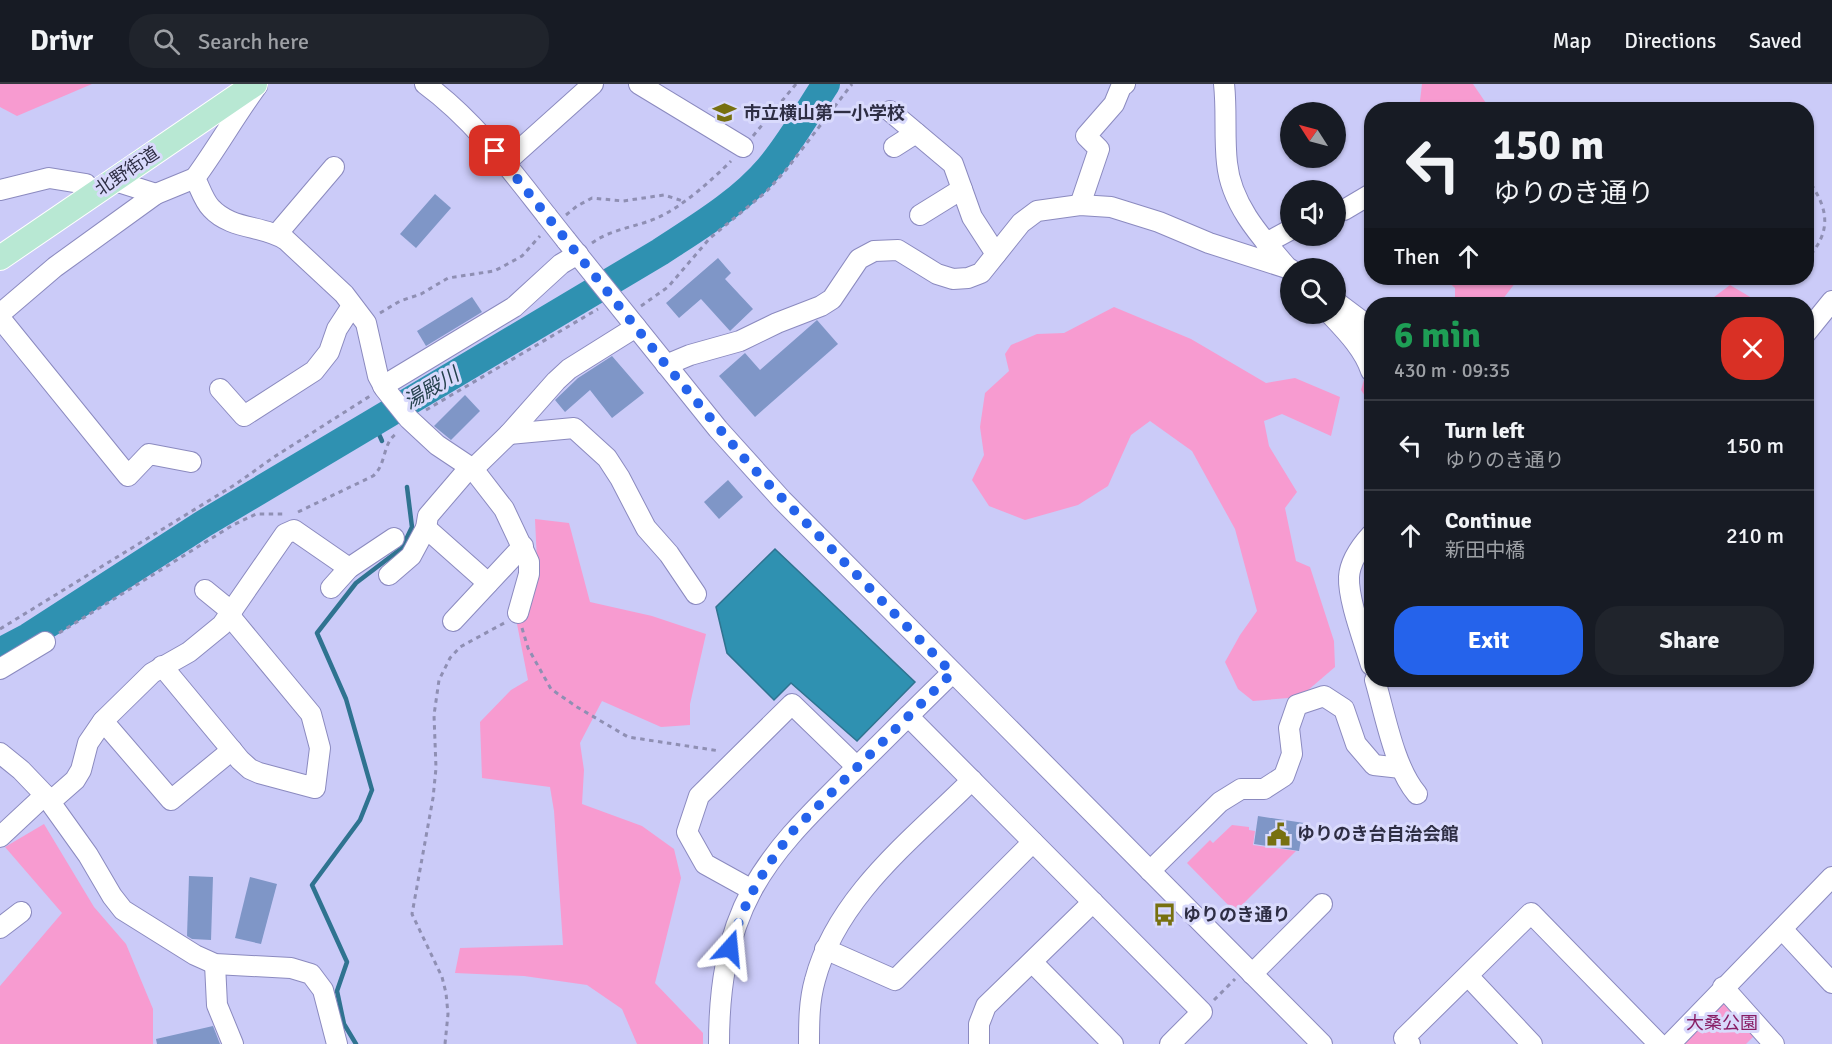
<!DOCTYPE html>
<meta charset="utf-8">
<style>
:root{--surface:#171b24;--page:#20242c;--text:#f1f3f6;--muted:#9ea1a6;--line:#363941;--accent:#2563eb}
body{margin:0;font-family:Signika,"Noto Sans JP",sans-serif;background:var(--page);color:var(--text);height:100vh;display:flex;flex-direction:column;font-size:22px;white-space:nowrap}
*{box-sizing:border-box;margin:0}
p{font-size:20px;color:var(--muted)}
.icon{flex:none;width:33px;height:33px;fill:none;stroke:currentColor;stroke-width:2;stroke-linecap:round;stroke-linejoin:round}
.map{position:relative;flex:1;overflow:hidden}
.drawer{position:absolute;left:1364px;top:213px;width:450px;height:390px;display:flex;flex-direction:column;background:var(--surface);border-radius:24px;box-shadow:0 2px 4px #0004}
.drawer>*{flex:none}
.guide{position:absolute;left:1364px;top:18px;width:450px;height:183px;border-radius:24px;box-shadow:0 2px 4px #0004;background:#171b24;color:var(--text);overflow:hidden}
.needle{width:39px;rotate:306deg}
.controls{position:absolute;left:1280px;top:18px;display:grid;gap:12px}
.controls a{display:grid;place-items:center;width:66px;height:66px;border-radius:50%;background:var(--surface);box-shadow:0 2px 4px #0004;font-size:30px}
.pin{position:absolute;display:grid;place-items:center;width:51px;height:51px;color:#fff;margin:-26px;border-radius:12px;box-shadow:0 3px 9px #0006}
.me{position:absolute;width:66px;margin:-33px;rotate:18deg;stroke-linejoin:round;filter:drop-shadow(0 0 4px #0008)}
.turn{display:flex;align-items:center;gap:21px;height:126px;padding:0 30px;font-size:27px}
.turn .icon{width:78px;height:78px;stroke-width:2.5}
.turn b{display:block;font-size:42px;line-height:51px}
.then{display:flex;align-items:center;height:57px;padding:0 30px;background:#0003;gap:12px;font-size:22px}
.round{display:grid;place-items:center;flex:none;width:63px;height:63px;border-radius:24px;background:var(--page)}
.summary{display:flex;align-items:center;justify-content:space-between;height:102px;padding:0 30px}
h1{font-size:36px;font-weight:700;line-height:45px;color:#1e9e55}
.cta{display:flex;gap:12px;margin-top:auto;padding:12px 30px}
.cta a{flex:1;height:69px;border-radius:24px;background:var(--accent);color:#fff;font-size:24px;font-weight:700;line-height:69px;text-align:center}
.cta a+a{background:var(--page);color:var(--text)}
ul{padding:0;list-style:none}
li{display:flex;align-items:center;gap:18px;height:90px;padding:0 30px;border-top:2px solid var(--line)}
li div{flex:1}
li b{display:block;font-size:22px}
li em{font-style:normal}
header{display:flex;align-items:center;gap:36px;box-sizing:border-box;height:84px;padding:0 30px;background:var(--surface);border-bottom:2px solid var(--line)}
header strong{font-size:28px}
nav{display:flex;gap:33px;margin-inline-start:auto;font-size:21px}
.search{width:420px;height:54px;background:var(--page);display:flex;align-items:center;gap:15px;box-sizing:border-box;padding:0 21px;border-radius:24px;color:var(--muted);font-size:22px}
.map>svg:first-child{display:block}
.green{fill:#f79bd0}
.water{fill:#2f91b1;stroke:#2f7390;stroke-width:1.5}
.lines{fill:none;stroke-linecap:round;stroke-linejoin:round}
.stream{stroke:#2f7390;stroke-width:4.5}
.river{stroke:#2f91b1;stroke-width:28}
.building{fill:#7f96c7}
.minor-casing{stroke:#8b8abf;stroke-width:22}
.major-casing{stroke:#fff;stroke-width:26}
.path{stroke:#8f8fb3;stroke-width:3;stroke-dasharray:4.5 4.5;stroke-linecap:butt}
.minor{stroke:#fff;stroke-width:20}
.major{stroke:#b8e8d3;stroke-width:24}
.minor-bridge-casing{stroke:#8b8abf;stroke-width:22;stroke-linecap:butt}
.minor-bridge{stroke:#fff;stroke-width:20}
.route{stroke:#2563eb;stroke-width:10;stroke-dasharray:0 18}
.labels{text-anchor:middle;stroke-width:6;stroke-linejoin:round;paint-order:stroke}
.poi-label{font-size:18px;font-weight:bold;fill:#2e2e44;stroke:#d9dafc;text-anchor:start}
.street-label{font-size:18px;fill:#2e2e44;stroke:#d9dafc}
.park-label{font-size:18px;fill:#881e65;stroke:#d9dafc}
.water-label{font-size:20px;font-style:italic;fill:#25414d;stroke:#d9dafc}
</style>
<header>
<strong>Drivr</strong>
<div class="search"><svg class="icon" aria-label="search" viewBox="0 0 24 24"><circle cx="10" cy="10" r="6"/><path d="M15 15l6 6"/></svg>Search here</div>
<nav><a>Map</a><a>Directions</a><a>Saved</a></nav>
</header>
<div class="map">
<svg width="1832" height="960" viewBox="0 0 1832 960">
<rect width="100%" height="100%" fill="#cbcbf8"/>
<g class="green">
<polygon points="0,0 92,0 17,32 0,23"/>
<polygon points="1422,0 1473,0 1490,25 1419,25"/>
<polygon points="1444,194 1519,194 1499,220 1455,220 1455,204"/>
<polygon points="1730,201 1762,220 1705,220"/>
<polygon points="1114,223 1191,255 1266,299 1295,294 1340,313 1331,352 1282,330 1264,337 1269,362 1297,408 1285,424 1296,477 1310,483 1334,557 1335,583 1300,613 1253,617 1238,605 1225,578 1240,551 1257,527 1235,445 1192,367 1150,337 1131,351 1108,402 1078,421 1025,436 989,422 972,396 984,371 980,343 985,309 1009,287 1005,270 1011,261 1037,250 1064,249"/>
<polygon points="1371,272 1371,321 1361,306"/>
<polygon points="535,435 569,439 590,518 652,532 706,550 690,620 690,641 661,643 602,617 580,659 584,686 582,720 642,742 674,765 681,794 655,899 703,949 703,960 637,960 622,925 587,901 524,892 455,889 460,864 563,861 554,727 550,703 482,694 480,638 511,606 528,596 517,540 535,500 537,478"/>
<polygon points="44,740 94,823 126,860 153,925 153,960 0,960 0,902 62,829 5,763"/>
<polygon points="1232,741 1249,743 1249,746 1255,747 1253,761 1296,767 1235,828 1187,779 1210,756 1213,759"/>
<polygon points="1723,906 1759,947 1746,960 1673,960"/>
</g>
<polygon class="water" points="775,465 915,598 857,657 791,599 774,616 727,569 716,523"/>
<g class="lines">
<g class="stream">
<polyline points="374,339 382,357"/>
<polyline points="356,960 344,940 337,907 347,878 312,801 360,736 372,706 346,615 317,549 356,499 402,464 412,443 407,403"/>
</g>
<path class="river" d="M0,568l28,-15 175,-113 457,-272c38,-25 79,-49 109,-84 20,-23 40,-58 57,-84"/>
</g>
<g class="building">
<polygon points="435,110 451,124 416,164 400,150"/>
<polygon points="718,174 731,189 725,195 753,225 730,247 701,215 679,234 666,219"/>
<polygon points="472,213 482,228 426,262 417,247"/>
<polygon points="817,236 838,260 755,333 719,292 745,269 760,286"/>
<polygon points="612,272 644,309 612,334 590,306 565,328 555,316 578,294"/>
<polygon points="465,311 480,327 451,356 434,342"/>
<polygon points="728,396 743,413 719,435 704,418"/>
<polygon points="1258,732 1304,739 1299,767 1254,760"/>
<polygon points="189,792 213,793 211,856 192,855 187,852"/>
<polygon points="250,793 277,800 261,860 235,854"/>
<polygon points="213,942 220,960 157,960 156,955"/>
</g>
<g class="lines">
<defs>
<g id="minor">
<path d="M425,0c49,36 85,85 122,132"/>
<polyline points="639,0 743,63"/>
<path d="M1224,0c3,26 0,53 3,79 4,41 33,73 59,103"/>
<path d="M257,2c-22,30 -40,62 -62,92 5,10 9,23 16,30 20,22 52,17 75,32l58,54 22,29 12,53 7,13 24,30 28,26 36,24 31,40 25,53v12l-11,39"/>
<polyline points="890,27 953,80 972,133 996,170"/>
<polyline points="894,63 916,49"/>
<polyline points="505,79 593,0"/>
<polyline points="112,96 156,110"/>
<polyline points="0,106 49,94 86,100 93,110"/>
<polyline points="1080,121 1099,65 1086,52 1114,20 1121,3 1125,0"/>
<polyline points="1335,123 1344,126 1371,110"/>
<polyline points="920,131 962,105"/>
<polyline points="277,150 334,83"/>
<polyline points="566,156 718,345 782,416 1322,960"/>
<polyline points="1266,159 1290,146"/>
<polyline points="1335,217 1363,238 1371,248"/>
<polyline points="0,230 55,183 156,110 195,94"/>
<path d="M1330,230c15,16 34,35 41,57"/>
<polyline points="0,234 128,392 149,370 191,378"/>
<polyline points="1806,249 1832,217"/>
<polyline points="666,281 690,271 740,257 777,239 821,222 832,215 859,175 874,167 898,166 937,190 953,195 968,194 981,189 1021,139 1037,127 1080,121 1111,123 1159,138 1209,159 1290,185"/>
<polyline points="383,302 514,223 561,180 578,170"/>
<polyline points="220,305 244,332 314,287 329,268 337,245 352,222"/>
<polyline points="509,350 574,344 607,374 620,394 646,444 669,470 696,510"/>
<polyline points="473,385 509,350 556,297 569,285 636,243"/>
<polyline points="426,444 488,499"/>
<path d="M1371,451c-10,11 -21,26 -22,42 -1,23 15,64 22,88"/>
<polyline points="389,491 411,472 426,444 428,432 470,383"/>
<polyline points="331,504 349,484 394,454"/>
<polyline points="205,506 232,528"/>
<polyline points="453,537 523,462"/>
<polyline points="162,582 240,676 250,685 259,689 315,704 320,664 311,630 229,531"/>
<polyline points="0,585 45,558"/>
<path d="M1375,596c10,34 19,87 42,114"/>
<polyline points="908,632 1202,928 1170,960"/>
<polyline points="232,666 171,716 103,637 152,589 189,568 222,541 285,450 294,446 349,484"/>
<polyline points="0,669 21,686 45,711 88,771 112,812 123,826 195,871 215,880 291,884 311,890 323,906 337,960"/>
<polyline points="50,718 75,696 81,686 88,659 103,637"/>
<polyline points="0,753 45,711"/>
<polyline points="1150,787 1220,718 1241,705 1264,705 1284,692 1292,670 1289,644 1297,621 1324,612 1344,625 1356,660 1374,681 1401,684"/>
<polyline points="752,806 705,780 687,748 699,712 792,620 857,683"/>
<polyline points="0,844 21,828"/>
<polyline points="1782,845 1832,899"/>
<polyline points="825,865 895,896 1033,758"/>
<polyline points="1032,878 1113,960"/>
<polyline points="215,880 217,921 233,960"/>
<polyline points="1252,890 1322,820"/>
<polyline points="1469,893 1532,960"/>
<polyline points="1723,903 1774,960"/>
<path d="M719,960c0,-54 7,-106 33,-154 23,-42 57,-75 90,-108 37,-37 73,-73 110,-109"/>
<path d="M809,960c0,-21 0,-43 6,-64 22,-84 98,-141 157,-200"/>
<polyline points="979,960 979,940 986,922 1093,818"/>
<polyline points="1410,960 1404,954 1531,829 1659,960"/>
<polyline points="1670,960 1832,793"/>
</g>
<polyline id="major" points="0,174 255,0"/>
</defs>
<use href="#minor" class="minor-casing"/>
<use href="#major" class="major-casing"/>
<g class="path">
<polyline points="753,52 796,0"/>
<path d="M1806,93c24,32 26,55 0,83"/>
<polyline points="566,131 577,122 592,114 623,117 664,111 683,117"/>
<path d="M592,159c19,-14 44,-16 65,-25 25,-11 55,-38 74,-57"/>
<polyline points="1751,194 1767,199 1777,194"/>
<polyline points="641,222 668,203 710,154 766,108 786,86 852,0"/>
<polyline points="380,229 400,217 421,210 448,194 494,187 502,183 522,172 540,152"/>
<polyline points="426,326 598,225"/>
<path d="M298,428l75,-36c14,-12 9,-33 24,-43"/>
<polyline points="522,544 528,564 551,605 577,623 628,653 720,667"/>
<polyline points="0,545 236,400 274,373 370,312"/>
<polyline points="59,549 233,441 256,430 286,430"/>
<polyline points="1214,916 1235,895"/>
<polyline points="445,960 448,930 446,909 442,893 412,830 433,714 436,684 434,631 439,596 450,574 460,563 506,538"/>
</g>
<use href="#minor" class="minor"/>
<use href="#major" class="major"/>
<defs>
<polyline id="minor-bridge" points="547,132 566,156"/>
</defs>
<use href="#minor-bridge" class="minor-bridge-casing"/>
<use href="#minor-bridge" class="minor-bridge"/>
</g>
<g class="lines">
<path class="route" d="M495,67l171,214 83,99 203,209 -159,158c-30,39 -49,70 -63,117"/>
</g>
<defs>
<symbol id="school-bare" viewBox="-9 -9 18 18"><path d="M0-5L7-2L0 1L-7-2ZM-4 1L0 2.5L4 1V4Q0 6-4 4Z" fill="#777010" stroke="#d9dafc" stroke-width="2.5" paint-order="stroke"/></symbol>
<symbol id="civic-bare" viewBox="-9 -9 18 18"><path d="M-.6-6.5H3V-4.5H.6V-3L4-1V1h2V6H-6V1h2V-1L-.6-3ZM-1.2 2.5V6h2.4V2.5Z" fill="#777010" stroke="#d9dafc" stroke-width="2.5" paint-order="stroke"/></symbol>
<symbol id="bus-bare" viewBox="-9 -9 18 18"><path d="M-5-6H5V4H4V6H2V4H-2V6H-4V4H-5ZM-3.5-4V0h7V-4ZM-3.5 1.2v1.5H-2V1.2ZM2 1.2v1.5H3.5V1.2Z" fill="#777010" stroke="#d9dafc" stroke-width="2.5" paint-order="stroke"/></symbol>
</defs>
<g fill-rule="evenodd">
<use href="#school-bare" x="708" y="12" width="33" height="33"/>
<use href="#civic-bare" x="1262" y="734" width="33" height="33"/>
<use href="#bus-bare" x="1148" y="814" width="33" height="33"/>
</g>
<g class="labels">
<g class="poi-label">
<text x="743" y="35">市立横山第一小学校</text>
<text x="1297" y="756">ゆりのき台自治会館</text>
<text x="1183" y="837">ゆりのき通り</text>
</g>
<g class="street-label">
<text transform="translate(127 87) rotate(-34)" y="6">北野街道</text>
</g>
<g class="park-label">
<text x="1722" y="945">大桑公園</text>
</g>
<g class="water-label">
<text transform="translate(431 304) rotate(-31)" y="7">湯殿川</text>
</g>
</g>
</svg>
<div class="controls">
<a><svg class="needle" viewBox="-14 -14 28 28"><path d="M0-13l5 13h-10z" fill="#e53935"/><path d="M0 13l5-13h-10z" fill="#9ea1a6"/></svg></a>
<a><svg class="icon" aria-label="sound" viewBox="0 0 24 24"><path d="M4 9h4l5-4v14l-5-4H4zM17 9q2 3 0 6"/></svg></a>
<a><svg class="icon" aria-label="search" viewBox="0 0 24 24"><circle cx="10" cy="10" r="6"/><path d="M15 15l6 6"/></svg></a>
</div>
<div class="pin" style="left:495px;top:67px;background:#d93025"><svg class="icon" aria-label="arrive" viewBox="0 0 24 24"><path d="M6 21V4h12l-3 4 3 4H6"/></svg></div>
<svg class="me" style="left:730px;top:864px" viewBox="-20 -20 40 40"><path d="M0-17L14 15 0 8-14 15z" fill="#2563eb" stroke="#fff" stroke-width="4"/></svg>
<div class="guide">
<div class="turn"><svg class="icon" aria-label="left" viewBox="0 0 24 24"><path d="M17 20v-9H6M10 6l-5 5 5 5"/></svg><div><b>150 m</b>ゆりのき通り</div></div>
<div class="then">Then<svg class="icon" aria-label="ahead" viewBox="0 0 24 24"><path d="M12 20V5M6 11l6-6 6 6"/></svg></div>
</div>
<section class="drawer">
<div class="summary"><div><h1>6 min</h1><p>430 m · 09:35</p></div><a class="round" style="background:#d93025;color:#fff"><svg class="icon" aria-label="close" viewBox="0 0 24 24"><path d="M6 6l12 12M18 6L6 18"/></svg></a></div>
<ul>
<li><svg class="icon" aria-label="left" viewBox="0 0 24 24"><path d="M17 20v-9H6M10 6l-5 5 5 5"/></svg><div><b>Turn left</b><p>ゆりのき通り</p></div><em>150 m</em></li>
<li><svg class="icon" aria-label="ahead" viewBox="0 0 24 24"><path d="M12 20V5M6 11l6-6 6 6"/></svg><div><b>Continue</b><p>新田中橋</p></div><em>210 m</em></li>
</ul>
<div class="cta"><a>Exit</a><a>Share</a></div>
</section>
</div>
